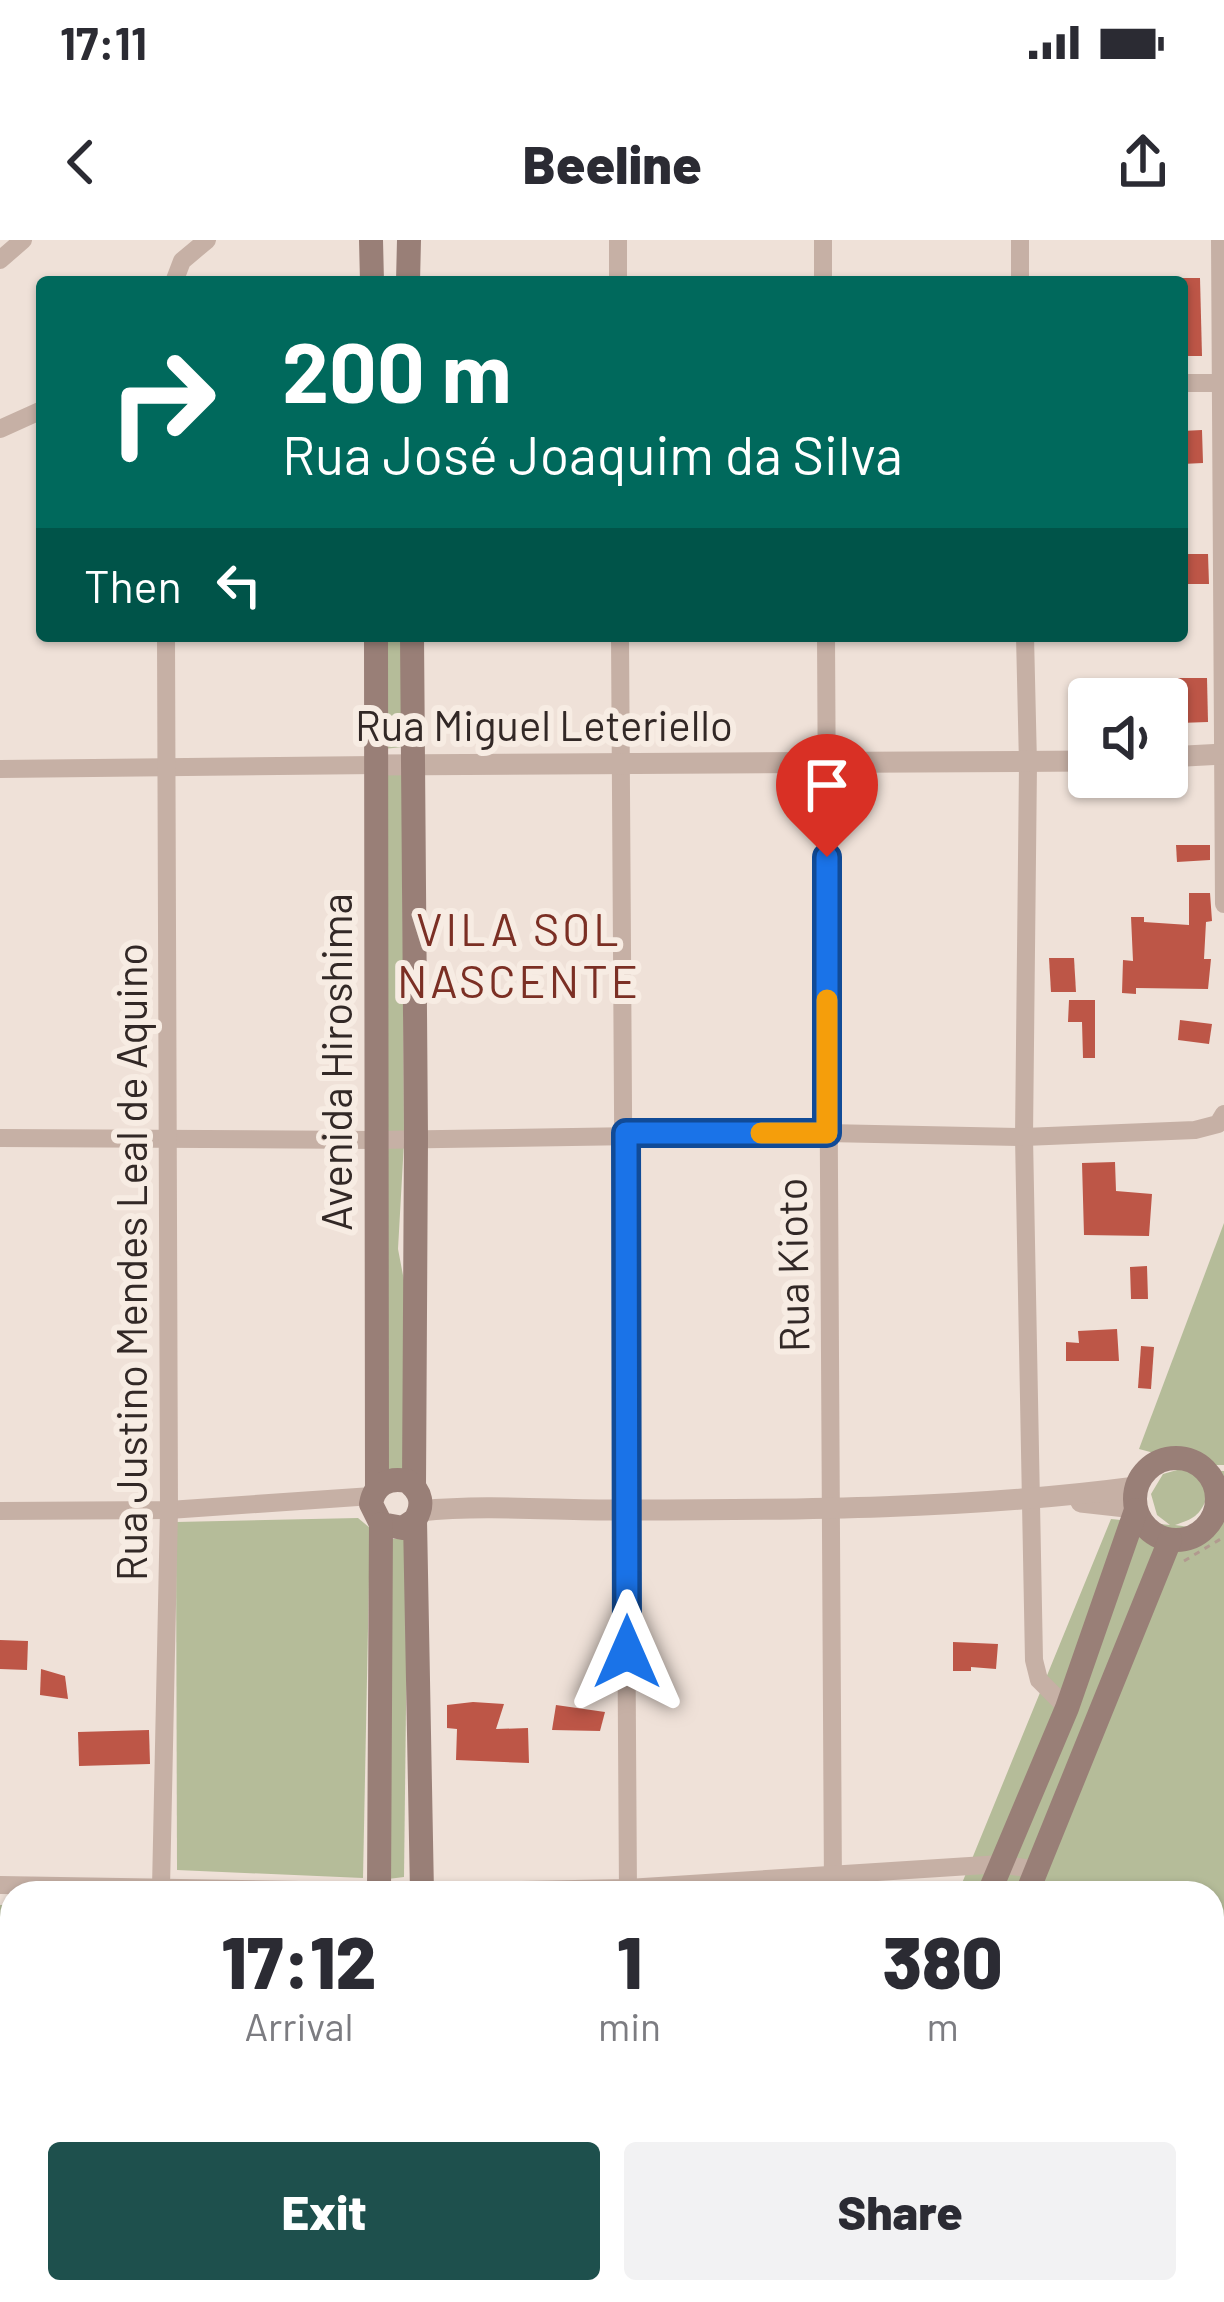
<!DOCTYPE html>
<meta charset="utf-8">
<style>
:root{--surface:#fff;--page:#f2f2f3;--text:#2b2b33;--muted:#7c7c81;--accent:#1e504d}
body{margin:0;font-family:Barlow,sans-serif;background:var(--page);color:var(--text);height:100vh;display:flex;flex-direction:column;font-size:45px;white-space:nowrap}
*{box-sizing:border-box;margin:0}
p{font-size:39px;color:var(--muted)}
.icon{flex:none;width:66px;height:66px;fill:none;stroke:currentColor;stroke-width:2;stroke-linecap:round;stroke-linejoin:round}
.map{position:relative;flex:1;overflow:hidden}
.panel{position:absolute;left:0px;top:1641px;width:1224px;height:423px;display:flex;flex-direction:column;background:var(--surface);border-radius:36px 36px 0 0;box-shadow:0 3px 9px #0004}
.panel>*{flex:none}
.hud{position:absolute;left:36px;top:36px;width:1152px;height:366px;border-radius:12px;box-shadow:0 3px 9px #0004;background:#00695c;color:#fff;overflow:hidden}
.controls{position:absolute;left:1068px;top:438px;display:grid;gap:24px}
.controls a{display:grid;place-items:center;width:120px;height:120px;border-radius:12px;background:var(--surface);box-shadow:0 3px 9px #0004;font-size:60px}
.pin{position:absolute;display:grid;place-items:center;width:102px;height:102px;color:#fff;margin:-123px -51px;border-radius:50% 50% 50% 0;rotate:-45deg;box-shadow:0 0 12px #0007}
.pin .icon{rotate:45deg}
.me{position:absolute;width:132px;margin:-66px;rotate:0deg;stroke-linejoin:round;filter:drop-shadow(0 0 9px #0008)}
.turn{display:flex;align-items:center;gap:42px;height:252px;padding:0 48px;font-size:54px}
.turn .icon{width:156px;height:156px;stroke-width:2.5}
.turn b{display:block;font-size:84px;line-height:102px}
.then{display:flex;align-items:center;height:114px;padding:0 48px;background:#0003;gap:24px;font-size:45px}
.eta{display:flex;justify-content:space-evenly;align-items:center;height:204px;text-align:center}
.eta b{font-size:72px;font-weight:800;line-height:84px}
.action{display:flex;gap:24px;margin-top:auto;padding:24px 48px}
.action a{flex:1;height:138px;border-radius:12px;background:var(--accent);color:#fff;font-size:48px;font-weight:800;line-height:138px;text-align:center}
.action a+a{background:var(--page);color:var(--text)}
.status{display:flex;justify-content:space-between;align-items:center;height:84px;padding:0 60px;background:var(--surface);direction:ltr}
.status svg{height:33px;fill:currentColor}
header{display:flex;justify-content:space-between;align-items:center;height:156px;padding:0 48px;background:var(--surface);font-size:54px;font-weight:800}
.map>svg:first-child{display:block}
.green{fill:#b5bc99}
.water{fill:#79aaa6}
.building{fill:#bd5647}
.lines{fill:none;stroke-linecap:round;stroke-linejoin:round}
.path{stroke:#b19a8f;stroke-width:3;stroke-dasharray:6 6;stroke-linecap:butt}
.service{stroke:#c6b0a5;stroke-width:9}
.minor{stroke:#c6b0a5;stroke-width:18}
.tertiary{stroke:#c6b0a5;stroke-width:21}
.secondary{stroke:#997f77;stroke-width:24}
.route-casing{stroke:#114b97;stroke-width:30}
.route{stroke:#1a73e8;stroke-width:21}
.slow{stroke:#f59e0b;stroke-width:21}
.labels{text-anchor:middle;stroke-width:12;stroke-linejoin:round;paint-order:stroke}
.street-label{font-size:42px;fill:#322826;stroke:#f7ece3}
.neighbourhood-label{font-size:45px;letter-spacing:3px;fill:#7b2f24;stroke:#f7ece3}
</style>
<div class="status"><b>17:11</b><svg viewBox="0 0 49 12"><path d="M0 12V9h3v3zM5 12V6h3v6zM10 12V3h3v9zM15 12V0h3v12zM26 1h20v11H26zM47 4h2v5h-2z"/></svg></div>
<header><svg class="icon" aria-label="back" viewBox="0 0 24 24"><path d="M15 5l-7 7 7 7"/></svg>Beeline<svg class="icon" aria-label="share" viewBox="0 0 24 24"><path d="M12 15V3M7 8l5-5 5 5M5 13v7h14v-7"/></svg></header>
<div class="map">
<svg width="1224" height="2062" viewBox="0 0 1224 2062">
<rect width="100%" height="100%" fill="#efe1d8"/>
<g class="green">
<polygon points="381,396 402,396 403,507 383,509"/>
<polygon points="402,534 404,902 398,1009 406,1051 408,1238 382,1239 384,535"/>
<polygon points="1224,983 1224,1225 1199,1225 1139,1209"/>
<path d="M1177,1230l47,1v24l-17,2c-7,19 -14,22 -32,28l29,4 20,-13v786h-424l6,-10h406v-399h-254l153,-374 59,6 -13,-10 -6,-21 12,-20z"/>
<polygon points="358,1278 370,1288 363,1638 177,1630 176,1282"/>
<polygon points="385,1299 408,1299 404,1637 388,1639"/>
<polygon points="0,1665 12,1665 12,1954 0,1974"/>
</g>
<polygon class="water" points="12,1968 12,2052 205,2052 202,2062 0,2062 0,1993"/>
<g class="building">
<polygon points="1182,38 1200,38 1202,116 1182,116"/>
<polygon points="1202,190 1203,223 1182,224 1182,191"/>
<polygon points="1182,314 1208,314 1209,344 1182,344"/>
<polygon points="1178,438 1207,438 1208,482 1179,483"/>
<polygon points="1176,605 1210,605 1210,620 1177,622"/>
<polygon points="1189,653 1210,653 1212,681 1206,682 1204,719 1211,719 1208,749 1136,748 1136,754 1122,753 1123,720 1133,721 1131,677 1144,677 1144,682 1189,685"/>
<polygon points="1049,718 1074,718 1076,752 1051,752"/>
<polygon points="1069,760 1095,760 1095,818 1083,818 1082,782 1068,782"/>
<polygon points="1180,780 1212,784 1209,804 1178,800"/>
<polygon points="1115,922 1116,951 1152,954 1149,996 1084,995 1082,923"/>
<polygon points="1147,1026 1148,1059 1131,1059 1130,1027"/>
<polygon points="1117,1089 1119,1121 1066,1121 1066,1102 1079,1103 1078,1091"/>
<polygon points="1141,1106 1154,1107 1151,1149 1138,1148"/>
<polygon points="0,1400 28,1401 27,1430 0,1429"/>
<polygon points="953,1402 998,1404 996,1429 971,1427 971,1431 953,1431"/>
<polygon points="41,1429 65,1436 68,1459 40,1455"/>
<polygon points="473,1462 504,1464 496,1489 528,1488 529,1523 456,1520 457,1489 447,1488 447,1465"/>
<polygon points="556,1465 605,1472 600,1491 552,1490"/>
<polygon points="149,1490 150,1524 79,1526 78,1492"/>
</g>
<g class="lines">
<polyline class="path" points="1184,1321 1224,1297"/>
<g class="service">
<polyline points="1214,1783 1224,1783"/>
<polyline points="1212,1857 1224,1857"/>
<polyline points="1145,2052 1152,2062"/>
</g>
<g class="minor">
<polyline points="823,0 823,42"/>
<polyline points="1220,0 1224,664"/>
<polyline points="0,20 23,0"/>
<polyline points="174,42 182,21 207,0"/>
<polyline points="618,42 618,0"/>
<polyline points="1020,42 1020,0"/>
<polyline points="1182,143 1224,143"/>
<polyline points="0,189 42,170"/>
<polyline points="620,396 628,1653"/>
<polyline points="826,396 833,1653"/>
<polyline points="1025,396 1028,524 1024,897 1034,1420 1039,1440 1067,1468"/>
<polyline points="0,529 377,525"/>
<polyline points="0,898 374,900 827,893 1024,897 1195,890 1218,884 1224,874"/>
<polyline points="0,1271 169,1270 372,1256"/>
<polyline points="0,1645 422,1652 628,1648 1001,1624 1037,1630"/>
<polyline points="161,1648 169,1270 166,396"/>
<polyline points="623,2052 624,2062"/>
</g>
<g class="tertiary">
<polyline points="1167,517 1224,514"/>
<polyline points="377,525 1089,521"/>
<polyline points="1081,1262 1135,1268"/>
<path d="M420,1271c71,-7 141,0 211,-1 168,0 339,-1 505,-23"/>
</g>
<g class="secondary">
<polyline points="371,0 372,42"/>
<polyline points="408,42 409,0"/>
<polyline points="376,396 377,1248"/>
<polyline points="412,396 416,898 414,1246"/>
<circle cx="1176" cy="1259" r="41"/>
<path d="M415,1280l-12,8 -22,-4 -10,-20c3,-19 17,-27 36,-23 15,11 17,24 8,39l7,373"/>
<polyline points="379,1653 381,1284"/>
<polyline points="989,1653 1067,1468 1136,1270"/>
<polyline points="1027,1653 1170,1300"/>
<polyline points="383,2052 383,2062"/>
<polyline points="424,2062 424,2052"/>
<polyline points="818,2062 822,2052"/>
<polyline points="861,2062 865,2052"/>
</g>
</g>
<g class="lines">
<defs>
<polyline id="route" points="627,1412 626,893 827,893 827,617"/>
</defs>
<use href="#route" class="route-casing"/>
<use href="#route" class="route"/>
<polyline class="slow" points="761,893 827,893 827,760"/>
</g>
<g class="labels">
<g class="street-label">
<text x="544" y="501">Rua Miguel Leteriello</text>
<text transform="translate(337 822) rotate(-90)" y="15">Avenida Hiroshima</text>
<text transform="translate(132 1022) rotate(-90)" y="15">Rua Justino Mendes Leal de Aquino</text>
<text transform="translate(793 1025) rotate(-91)" y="15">Rua Kioto</text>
</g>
<g class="neighbourhood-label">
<text x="519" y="706">VILA SOL<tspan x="519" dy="52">NASCENTE</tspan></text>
</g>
</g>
</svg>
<div class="controls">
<a><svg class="icon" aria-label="sound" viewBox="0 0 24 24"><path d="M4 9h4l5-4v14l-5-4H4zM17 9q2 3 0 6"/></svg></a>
</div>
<div class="pin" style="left:827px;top:617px;background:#d93025"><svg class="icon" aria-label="arrive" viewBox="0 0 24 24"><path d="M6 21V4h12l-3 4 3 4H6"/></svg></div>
<svg class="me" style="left:627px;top:1412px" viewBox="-20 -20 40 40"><path d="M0-17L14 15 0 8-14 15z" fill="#1a73e8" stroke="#fff" stroke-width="4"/></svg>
<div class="hud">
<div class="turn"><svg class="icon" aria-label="right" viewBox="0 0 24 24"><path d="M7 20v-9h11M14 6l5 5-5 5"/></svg><div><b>200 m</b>Rua José Joaquim da Silva</div></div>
<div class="then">Then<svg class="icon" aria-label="left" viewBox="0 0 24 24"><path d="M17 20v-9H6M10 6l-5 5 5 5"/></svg></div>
</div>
<section class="panel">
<div class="eta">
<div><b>17:12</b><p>Arrival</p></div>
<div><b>1</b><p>min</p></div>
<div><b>380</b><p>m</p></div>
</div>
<div class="action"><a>Exit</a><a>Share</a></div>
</section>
</div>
